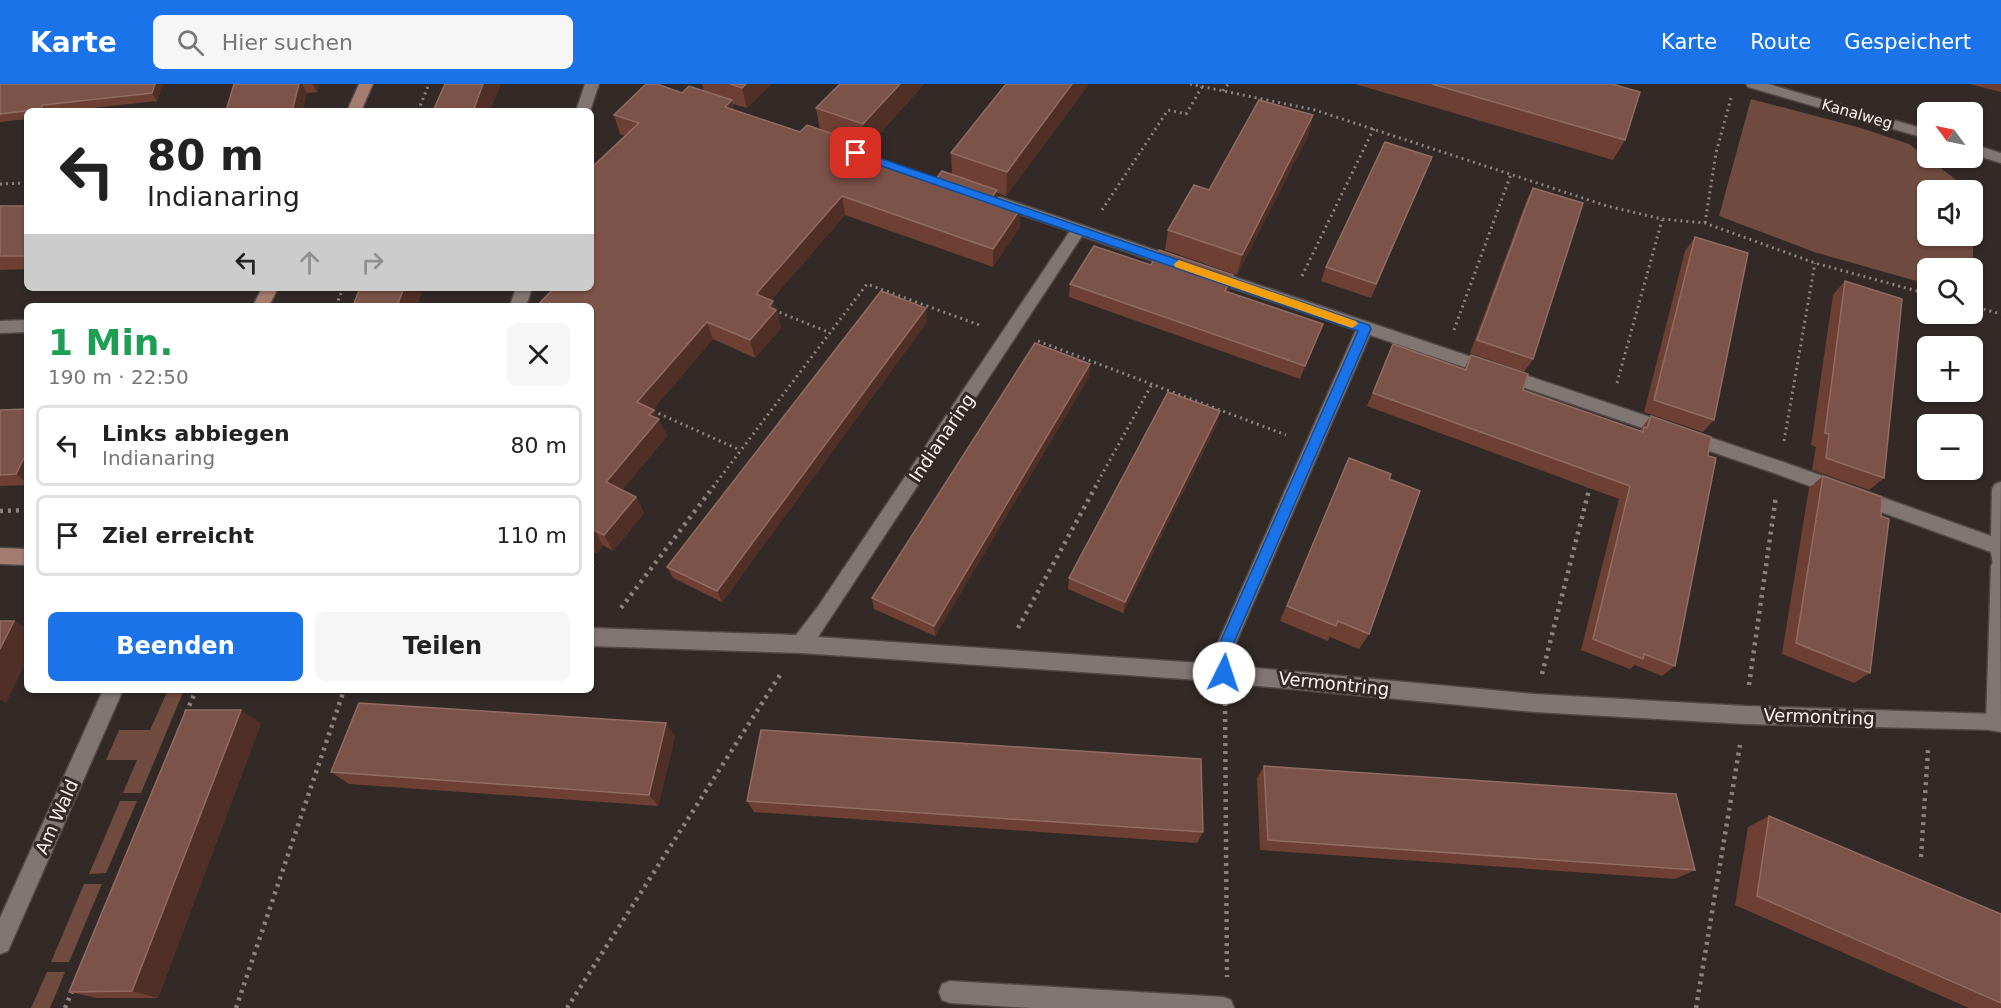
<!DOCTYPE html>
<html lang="de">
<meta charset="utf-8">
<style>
:root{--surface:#fff;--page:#f6f6f6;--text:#222;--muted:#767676;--line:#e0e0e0;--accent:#1a73e8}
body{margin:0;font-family:"DejaVu Sans",sans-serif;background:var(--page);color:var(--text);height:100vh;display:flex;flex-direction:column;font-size:22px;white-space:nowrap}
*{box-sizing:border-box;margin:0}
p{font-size:20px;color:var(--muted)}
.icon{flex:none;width:33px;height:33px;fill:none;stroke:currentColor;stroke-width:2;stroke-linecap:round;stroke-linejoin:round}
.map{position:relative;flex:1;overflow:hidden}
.details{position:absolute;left:24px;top:219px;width:570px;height:390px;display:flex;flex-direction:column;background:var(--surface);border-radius:9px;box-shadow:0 2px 4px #0004}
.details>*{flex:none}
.top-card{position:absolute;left:24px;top:24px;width:570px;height:183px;border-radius:9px;box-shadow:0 2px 4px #0004;background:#fff;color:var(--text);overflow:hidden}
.needle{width:39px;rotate:303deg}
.tools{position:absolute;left:1917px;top:18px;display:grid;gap:12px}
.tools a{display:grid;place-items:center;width:66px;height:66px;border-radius:9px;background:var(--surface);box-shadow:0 2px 4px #0004;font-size:30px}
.pin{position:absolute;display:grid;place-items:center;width:51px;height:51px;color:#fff;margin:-26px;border-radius:12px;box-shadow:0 3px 9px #0006}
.me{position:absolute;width:66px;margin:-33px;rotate:4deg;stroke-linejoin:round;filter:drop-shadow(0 0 4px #0008)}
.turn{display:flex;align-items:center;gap:21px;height:126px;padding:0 24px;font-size:27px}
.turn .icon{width:78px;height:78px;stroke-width:2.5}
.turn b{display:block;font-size:42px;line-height:51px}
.lanes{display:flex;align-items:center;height:57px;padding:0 24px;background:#0003;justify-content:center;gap:30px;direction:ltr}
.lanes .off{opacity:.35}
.round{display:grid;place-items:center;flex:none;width:63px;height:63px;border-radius:9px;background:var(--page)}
.overview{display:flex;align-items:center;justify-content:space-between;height:102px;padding:0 24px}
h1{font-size:36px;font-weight:700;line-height:45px;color:#1e9e55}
.button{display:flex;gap:12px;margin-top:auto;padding:12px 24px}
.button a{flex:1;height:69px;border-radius:9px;background:var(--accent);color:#fff;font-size:24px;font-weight:700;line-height:69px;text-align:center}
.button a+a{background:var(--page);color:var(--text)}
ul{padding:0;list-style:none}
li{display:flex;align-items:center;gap:18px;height:81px;margin:0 12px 9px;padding:0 12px;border:3px solid var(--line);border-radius:9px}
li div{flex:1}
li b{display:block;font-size:22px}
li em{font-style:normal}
header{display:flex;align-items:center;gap:36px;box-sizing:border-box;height:84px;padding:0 30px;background:var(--accent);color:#fff}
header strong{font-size:28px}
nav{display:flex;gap:33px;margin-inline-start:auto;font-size:21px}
.search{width:420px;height:54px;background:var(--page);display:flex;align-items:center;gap:15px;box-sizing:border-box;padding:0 21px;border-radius:9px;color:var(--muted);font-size:22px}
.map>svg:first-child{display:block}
.green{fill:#704b40}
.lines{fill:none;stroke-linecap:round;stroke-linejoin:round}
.lane-casing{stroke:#504846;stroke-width:3}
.street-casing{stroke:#504846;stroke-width:3}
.secondary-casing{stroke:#504846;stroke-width:3}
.path-far1{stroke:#8b8380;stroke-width:3;stroke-dasharray:2 4;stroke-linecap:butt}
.path{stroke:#8b8380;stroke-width:4.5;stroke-dasharray:3 5;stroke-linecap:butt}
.lane{fill:#827673;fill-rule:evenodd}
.street{fill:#827673;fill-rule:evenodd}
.secondary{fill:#a57c70;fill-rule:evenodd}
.wall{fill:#6e4034}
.shaded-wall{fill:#502f26}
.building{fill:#7c5348;stroke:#906c63;stroke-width:1.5}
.route{fill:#1a73e8;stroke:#114b97;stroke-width:1.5}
.slow{fill:#f59e0b}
.labels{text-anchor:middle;stroke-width:6;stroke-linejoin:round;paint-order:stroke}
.far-street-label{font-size:15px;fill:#f9f2f0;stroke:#332a27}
.street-label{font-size:18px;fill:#f9f2f0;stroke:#332a27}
</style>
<header>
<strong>Karte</strong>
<div class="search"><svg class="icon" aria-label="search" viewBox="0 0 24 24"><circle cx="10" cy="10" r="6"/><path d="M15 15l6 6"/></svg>Hier suchen</div>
<nav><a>Karte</a><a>Route</a><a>Gespeichert</a></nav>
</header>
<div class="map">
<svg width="2001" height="924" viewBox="0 0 2001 924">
<rect width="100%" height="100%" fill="#332a27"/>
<g class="green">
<polygon points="1751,15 1861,44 1909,60 1959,98 1963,106 1928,106 1928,152 1972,152 1973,132 1973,212 1972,184 1928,184 1927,200 1814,168 1719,132"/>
<polygon points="168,606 184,606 141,709 123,709 137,676 106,676 119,646 150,646"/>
<polygon points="120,717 137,717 106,789 89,790"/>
<polygon points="84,800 102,800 69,878 51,878"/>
<polygon points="47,888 65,888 50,924 31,924"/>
</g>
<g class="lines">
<defs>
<g id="lane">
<polygon points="2000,474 2001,648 1989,646 1986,639 1991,482 1994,476"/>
<polygon points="950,897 1223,913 1231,916 1234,924 1032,924 950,919 942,916 939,908 942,900"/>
</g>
<g id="street">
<polygon points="585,0 599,0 590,27 576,27"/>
<polygon points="1746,0 1768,0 1928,46 1928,55 1748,3"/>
<polygon points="1972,60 2001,69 2001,79 1972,70"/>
<polygon points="1000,113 1184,176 1187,180 1179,186 1082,152 818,553 1215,580 1216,563 1356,246 1203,194 1200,190 1208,184 1786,379 1991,452 1992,405 1995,400 2001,398 2000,490 1994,488 1991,468 1774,389 1370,251 1234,563 1234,582 1535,610 1745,622 1996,630 2001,632 2001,646 1745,640 1535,628 1185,595 801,569 591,562 591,544 796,551 817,524 1070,147 995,122 993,118 995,114"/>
<polygon points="516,204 532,204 526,222 510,222"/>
<polygon points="27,236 27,248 0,249 0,237"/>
<polygon points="103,606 123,606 8,867 0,870 0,834"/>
</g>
<g id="secondary">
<polygon points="359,0 373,0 361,27 347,27"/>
<polygon points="262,204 278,204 269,222 253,222"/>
<polygon points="0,464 27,465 27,481 0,480"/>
</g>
</defs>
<use href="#lane" class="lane-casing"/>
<use href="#street" class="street-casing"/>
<use href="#secondary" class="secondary-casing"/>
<g class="path-far1">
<polyline points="1190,0 1315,26 1607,122 1662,135 1705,139 1815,179 1928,210"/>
<polyline points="1223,7 1228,0"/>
<polyline points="418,27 429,0"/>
<polyline points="0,100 27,99"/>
<polyline points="1102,126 1168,26 1186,30 1202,3"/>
<polyline points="1705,139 1716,69 1731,14"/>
<polyline points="1302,192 1374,44"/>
<polyline points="336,222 343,204"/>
<polyline points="1972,222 2001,230"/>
<polyline points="774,226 828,248"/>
<polyline points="1454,246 1511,90"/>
<polyline points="1038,257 1286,351"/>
<polyline points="1617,299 1662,136"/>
<polyline points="653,327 740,366"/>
<polyline points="1784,357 1815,179"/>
<polyline points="713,403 867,200 982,242"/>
<polyline points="1095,403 1152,300"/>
<polyline points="1590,403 1591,399"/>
</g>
<g class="path">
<polyline points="0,427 27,426"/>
<polyline points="591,482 594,484"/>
<polyline points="621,524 714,402"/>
<polyline points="1018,544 1096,402"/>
<polyline points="1542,590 1590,402"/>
<polyline points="1749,601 1776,412"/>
<polyline points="1225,619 1227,893"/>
<polyline points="186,629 196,606"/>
<polyline points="1921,773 1928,666"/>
<polyline points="65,924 73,905"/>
<polyline points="236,924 344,606"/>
<polyline points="567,924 780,591"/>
<polyline points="1696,924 1740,661"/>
</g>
<use href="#lane" class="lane"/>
<use href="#street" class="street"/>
<use href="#secondary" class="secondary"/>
</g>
<g class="wall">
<polygon points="0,0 163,0 157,17 64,27 27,27 27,35 0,38"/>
<polygon points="234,0 319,0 317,8 307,9"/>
<polygon points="702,0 771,0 747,24 733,20 734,26 800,48 820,46 816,24 840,0 924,0 866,65 854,61 855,68 935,96 952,90 951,69 1089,0 1006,112 997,109 997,116 1020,143 993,183 845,131 771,216 776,225 781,244 755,274 713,255 653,325 667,352 622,406 636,413 644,429 613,467 603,461 597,469 591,466 591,204 625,52 620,50 614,31 682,9 704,7"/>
<polygon points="1355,0 1612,0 1625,56 1613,76"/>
<polygon points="1969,0 2001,0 2001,8"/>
<polygon points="1313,31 1308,52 1237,191 1165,166 1168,146 1209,106"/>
<polygon points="1426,87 1371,214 1321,197 1326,183"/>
<polygon points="1533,104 1533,275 1524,288 1470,269 1526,118"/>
<polygon points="0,122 27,122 27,185 0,186"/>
<polygon points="1695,153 1714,336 1703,348 1644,328 1685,167"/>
<polygon points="1151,181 1230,205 1228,208 1318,253 1300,295 1069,213 1070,200"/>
<polygon points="1845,197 1884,394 1869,406 1812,386 1816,363 1811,361 1833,211"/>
<polygon points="927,238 722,518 673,494 667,483"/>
<polygon points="1393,260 1464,285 1471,271 1523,306 1639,347 1651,332 1708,372 1675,582 1662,592 1635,581 1630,585 1581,566 1619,415 1367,322"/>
<polygon points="1089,293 935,552 874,525 872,514"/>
<polygon points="27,325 27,401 0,402 0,326"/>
<polygon points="1217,340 1123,529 1068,505 1069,494"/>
<polygon points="1349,374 1389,395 1369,550 1359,565 1330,553 1328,557 1280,537"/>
<polygon points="1823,392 1881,432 1870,589 1854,599 1782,570 1809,404"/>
<polygon points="261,639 158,914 97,914 69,908"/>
<polygon points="675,652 658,722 349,700 331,688"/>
<polygon points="1264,682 1695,786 1675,795 1260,766 1257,694"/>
<polygon points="747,717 1203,748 1197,759 754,728"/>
<polygon points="1769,732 2001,830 2001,924 1969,924 1735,821 1748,743"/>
</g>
<g class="shaded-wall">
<polygon points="155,0 163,0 157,17 152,9"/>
<polygon points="299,0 302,0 307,9 303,27 292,27"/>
<polygon points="312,0 319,0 317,8"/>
<polygon points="483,0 501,0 490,27 473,27"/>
<polygon points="746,0 771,0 747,24 742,4"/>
<polygon points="900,0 924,0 866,65 863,40"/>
<polygon points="1072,0 1089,0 1006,112 1007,88"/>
<polygon points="732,16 737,35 725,23"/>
<polygon points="43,21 48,27 43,27 41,25"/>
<polygon points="1313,31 1308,52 1237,191 1242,171"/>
<polygon points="854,57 856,76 846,65"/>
<polygon points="997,106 997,125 991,114"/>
<polygon points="842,112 845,131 761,228 756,210"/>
<polygon points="1021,124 1020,143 993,183 993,165"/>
<polygon points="1233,191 1230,205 1222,220 1225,207"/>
<polygon points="404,204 423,204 417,222 397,222"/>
<polygon points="773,217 781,244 755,274 750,256 769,223"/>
<polygon points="926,224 927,238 722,518 717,507"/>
<polygon points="707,238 713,255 645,335 637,318"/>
<polygon points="1323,240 1318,253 1300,295 1305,282"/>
<polygon points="1090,280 1089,293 935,552 934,542"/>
<polygon points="654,326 667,352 615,415 606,398 649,331"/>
<polygon points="1220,327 1217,340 1123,529 1125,518"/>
<polygon points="24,374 27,377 27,398 16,390"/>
<polygon points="636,413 644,429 613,467 604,451"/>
<polygon points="594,446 603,461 597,469 591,460 591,449"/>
<polygon points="14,537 27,545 27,576 6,619 0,616 0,565"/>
<polygon points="241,626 261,639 158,914 132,907"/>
<polygon points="666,639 675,652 658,722 649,711"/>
</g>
<g class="building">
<polygon points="0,0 155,0 152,9 43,21 41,25 0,30"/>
<polygon points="234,0 299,0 292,27 226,27"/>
<polygon points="445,0 483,0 473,27 433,27"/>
<polygon points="646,0 657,0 682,9 689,2 732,16 725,23 800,48 807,41 854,57 846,65 935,96 942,87 997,106 991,114 1021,124 993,165 842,112 756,210 773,217 769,223 776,226 750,256 707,238 637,318 654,326 649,331 659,335 606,398 636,413 604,451 594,446 591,449 591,222 537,222 554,204 591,204 591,84 639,39 614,31"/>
<polygon points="730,0 746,0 742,4"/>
<polygon points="840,0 900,0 863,40 816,24"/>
<polygon points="1006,0 1072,0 1007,88 951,69"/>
<polygon points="1432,0 1612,0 1640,8 1625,56"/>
<polygon points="1259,16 1313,31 1242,171 1168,146 1194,101 1209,106"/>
<polygon points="1385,58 1432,73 1376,200 1326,183"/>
<polygon points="1533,104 1583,119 1533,275 1477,256"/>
<rect x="0" y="122" width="27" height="50"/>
<polygon points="1695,153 1748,169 1714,336 1654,316"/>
<polygon points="1094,162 1151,181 1159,166 1233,191 1225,207 1323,240 1305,282 1070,200"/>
<polygon points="1845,197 1902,215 1884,394 1826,374 1829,350 1825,349"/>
<polygon points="360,204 404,204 397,222 353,222"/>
<polygon points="881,207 926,224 717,507 667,483"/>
<polygon points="1035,259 1090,280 934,542 872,514"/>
<polygon points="1393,260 1466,286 1471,271 1528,290 1523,306 1643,348 1644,343 1647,344 1651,332 1711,353 1708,372 1716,374 1675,582 1644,570 1643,575 1593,555 1630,402 1373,309"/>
<polygon points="1168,308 1220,327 1125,518 1069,494"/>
<polygon points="27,325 27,374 24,374 16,390 0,391 0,326"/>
<polygon points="1349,374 1391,390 1389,395 1420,407 1369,550 1338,537 1336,542 1287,522"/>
<polygon points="1823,392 1882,413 1881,432 1889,435 1870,589 1796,559"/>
<polygon points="0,537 14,537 0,565"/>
<polygon points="359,619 666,639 649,711 331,688"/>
<polygon points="186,626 241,626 132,907 69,908"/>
<polygon points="761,646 1201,675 1203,748 747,717"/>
<polygon points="1264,682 1676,710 1695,786 1268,756"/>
<polygon points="1769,732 2001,830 2001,919 1757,812"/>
</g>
<polygon class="route" points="856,66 1369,241 1371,245 1232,563 1230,594 1219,594 1218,563 1358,247 853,72 851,69"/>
<polygon class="slow" points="1179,176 1356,237 1358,240 1352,244 1175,183 1174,180"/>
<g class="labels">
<g class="far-street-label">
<text transform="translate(1857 30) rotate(16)" y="5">Kanalweg</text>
</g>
<g class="street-label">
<text transform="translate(942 354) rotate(-56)" y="6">Indianaring</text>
<text transform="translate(1334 600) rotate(6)" y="6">Vermontring</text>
<text transform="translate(1819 633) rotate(2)" y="6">Vermontring</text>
<text transform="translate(57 733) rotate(-66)" y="6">Am Wald</text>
</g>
</g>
</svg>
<div class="tools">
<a><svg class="needle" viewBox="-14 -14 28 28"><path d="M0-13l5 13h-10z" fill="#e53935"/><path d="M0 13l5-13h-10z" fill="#767676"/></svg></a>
<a><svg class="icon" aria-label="sound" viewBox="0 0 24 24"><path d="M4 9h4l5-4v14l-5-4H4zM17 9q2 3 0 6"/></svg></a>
<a><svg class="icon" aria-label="search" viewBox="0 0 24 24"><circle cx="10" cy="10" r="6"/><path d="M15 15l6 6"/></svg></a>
<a>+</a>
<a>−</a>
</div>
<div class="pin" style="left:856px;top:69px;background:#d93025"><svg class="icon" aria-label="arrive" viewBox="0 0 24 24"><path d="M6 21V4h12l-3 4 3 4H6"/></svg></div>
<svg class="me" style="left:1224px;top:589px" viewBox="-20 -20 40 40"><circle r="19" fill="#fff"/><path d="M0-13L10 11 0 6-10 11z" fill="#1a73e8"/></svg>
<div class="top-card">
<div class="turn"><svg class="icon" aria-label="left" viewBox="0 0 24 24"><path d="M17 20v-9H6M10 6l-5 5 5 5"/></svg><div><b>80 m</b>Indianaring</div></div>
<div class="lanes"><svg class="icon" aria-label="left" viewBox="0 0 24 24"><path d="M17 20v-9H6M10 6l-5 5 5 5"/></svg><svg class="icon off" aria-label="ahead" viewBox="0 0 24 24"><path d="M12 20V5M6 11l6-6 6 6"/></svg><svg class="icon off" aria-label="right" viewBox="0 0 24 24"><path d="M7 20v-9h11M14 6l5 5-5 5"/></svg></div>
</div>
<section class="details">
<div class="overview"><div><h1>1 Min.</h1><p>190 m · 22:50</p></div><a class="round"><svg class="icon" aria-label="close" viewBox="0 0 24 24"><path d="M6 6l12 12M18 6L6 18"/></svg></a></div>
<ul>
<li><svg class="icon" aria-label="left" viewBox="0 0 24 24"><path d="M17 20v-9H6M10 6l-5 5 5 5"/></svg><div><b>Links abbiegen</b><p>Indianaring</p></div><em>80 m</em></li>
<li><svg class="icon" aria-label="arrive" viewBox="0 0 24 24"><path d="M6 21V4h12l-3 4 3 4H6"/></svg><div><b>Ziel erreicht</b></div><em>110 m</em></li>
</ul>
<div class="button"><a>Beenden</a><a>Teilen</a></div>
</section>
</div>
